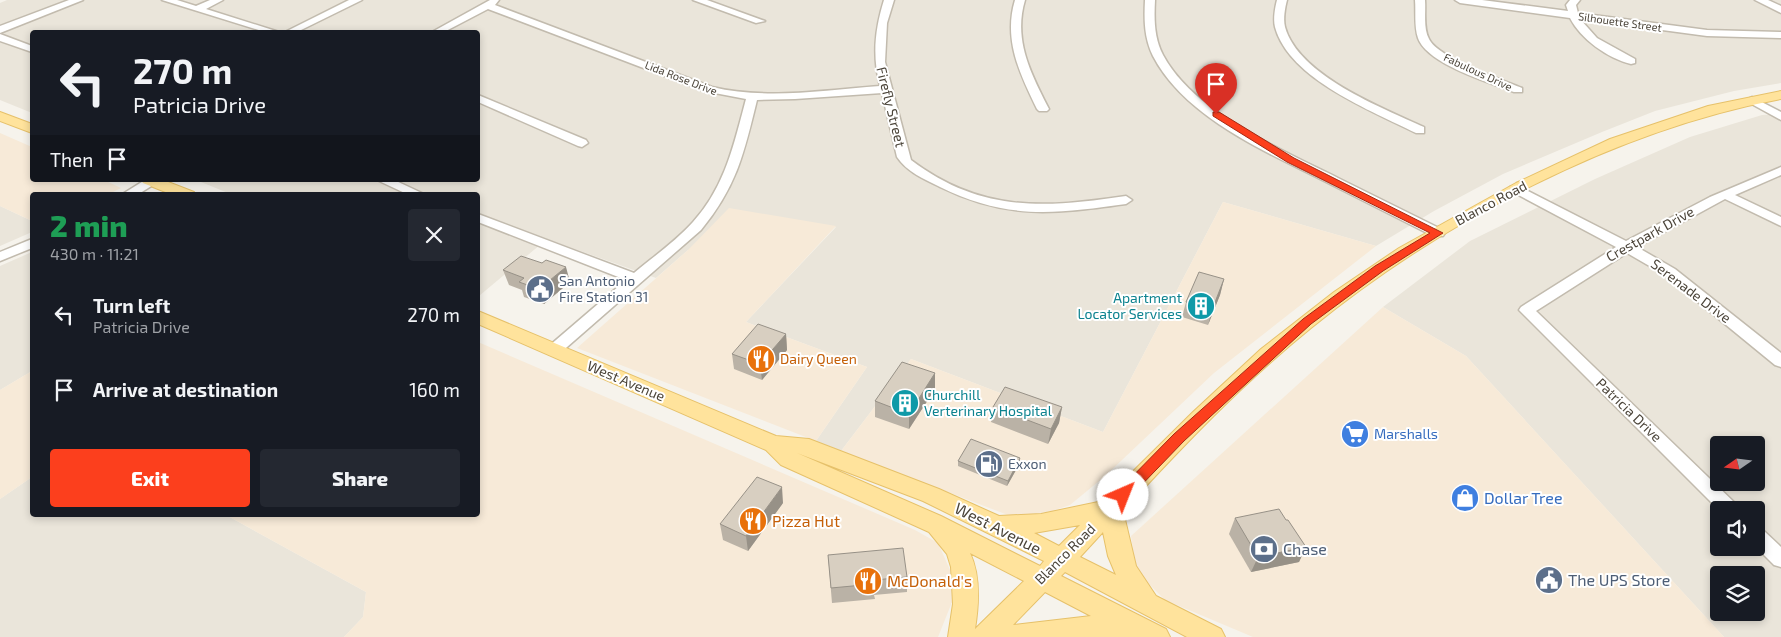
<!DOCTYPE html>
<meta charset="utf-8">
<style>
:root{--surface:#171b24;--page:#242831;--text:#f1f3f6;--muted:#9ea1a6;--accent:#fc3f1d}
body{margin:0;font-family:"Exo 2",sans-serif;background:var(--page);color:var(--text);height:100vh;display:flex;flex-direction:column;font-size:19px;white-space:nowrap}
*{box-sizing:border-box;margin:0}
p{font-size:16px;color:var(--muted)}
.icon{flex:none;width:28px;height:28px;fill:none;stroke:currentColor;stroke-width:2;stroke-linecap:round;stroke-linejoin:round}
.map{position:relative;flex:1;overflow:hidden}
.panel{position:absolute;left:30px;top:192px;width:450px;height:325px;display:flex;flex-direction:column;background:var(--surface);border-radius:5px;box-shadow:0 2px 8px #0003}
.panel>*{flex:none}
.guide{position:absolute;left:30px;top:30px;width:450px;height:152px;border-radius:5px;box-shadow:0 2px 8px #0003;background:#171b24;color:var(--text);overflow:hidden}
.needle{width:32px;rotate:256deg}
.controls{position:absolute;left:1710px;top:436px;display:grid;gap:10px}
.controls a{display:grid;place-items:center;width:55px;height:55px;border-radius:5px;background:var(--surface);box-shadow:0 2px 8px #0003;font-size:25px}
.pin{position:absolute;display:grid;place-items:center;width:42px;height:42px;color:#fff;margin:-51px -21px;border-radius:50% 50% 50% 0;rotate:-45deg;box-shadow:0 0 5px #0007}
.pin .icon{rotate:45deg}
.me{position:absolute;width:55px;margin:-28px;rotate:44deg;stroke-linejoin:round;filter:drop-shadow(0 0 4px #0008)}
.turn{display:flex;align-items:center;gap:18px;height:105px;padding:0 20px;font-size:22px}
.turn .icon{width:65px;height:65px;stroke-width:2.5}
.turn b{display:block;font-size:35px;line-height:42px}
.then{display:flex;align-items:center;height:48px;padding:0 20px;background:#0003;gap:10px;font-size:19px}
.round{display:grid;place-items:center;flex:none;width:52px;height:52px;border-radius:5px;background:var(--page)}
.summary{display:flex;align-items:center;justify-content:space-between;height:85px;padding:0 20px}
h1{font-size:30px;font-weight:800;line-height:38px;color:#1e9e55}
.button{display:flex;gap:10px;margin-top:auto;padding:10px 20px}
.button a{flex:1;height:58px;border-radius:5px;background:var(--accent);color:#fff;font-size:20px;font-weight:800;line-height:58px;text-align:center}
.button a+a{background:var(--page);color:var(--text)}
ul{padding:0;list-style:none}
li{display:flex;align-items:center;gap:15px;height:75px;padding:0 20px}
li div{flex:1}
li b{display:block;font-size:19px}
li em{font-style:normal}
.map>svg:first-child{display:block}
.residential{fill:#eae5da;fill-rule:evenodd}
.commercial{fill:#f7ead8}
.lines{fill:none;stroke-linecap:round;stroke-linejoin:round}
.minor-casing{stroke:#c2bbae;stroke-width:3}
.major-casing{stroke:#e6c16a;stroke-width:2}
.minor{fill:#fff;fill-rule:evenodd}
.major{fill:#ffe39c;fill-rule:evenodd}
.wall{fill:#bab2a6}
.shaded-wall{fill:#979187}
.building{fill:#d8cfc1;stroke:#979187}
.route{fill:#fc3f1d;stroke:#a42913}
.labels{text-anchor:middle;stroke-width:4;stroke-linejoin:round;paint-order:stroke}
.far-street-label{font-size:11px;fill:#4b4439;stroke:#fff}
.street-label{font-size:14px;fill:#4b4439;stroke:#fff}
.service-label{font-size:14px;fill:#4e5e75;stroke:#fff;text-anchor:start}
.culture-label{font-size:14px;fill:#0d838f;stroke:#fff;text-anchor:end}
.food-label{font-size:14px;fill:#c56008;stroke:#fff;text-anchor:start}
.shop-label{font-size:14px;fill:#366cbe;stroke:#fff;text-anchor:start}
.near-shop-label{font-size:16px;fill:#366cbe;stroke:#fff;text-anchor:start}
.near-food-label{font-size:16px;fill:#c56008;stroke:#fff;text-anchor:start}
.near-street-label{font-size:16px;fill:#4b4439;stroke:#fff}
.near-service-label{font-size:16px;fill:#4e5e75;stroke:#fff;text-anchor:start}
</style>
<div class="map">
<svg width="1781" height="637" viewBox="0 0 1781 637">
<rect width="100%" height="100%" fill="#f6f3ec"/>
<g class="residential">
<polygon points="7,0 1781,0 1781,83 1734,91 1655,111 1602,132 1503,174 1434,211 1376,246 1223,202 1103,432 911,359 841,451 816,441 867,367 746,322 836,227 688,250 656,278 547,239 479,296 478,195 233,195 196,180 478,180 478,32 32,32 32,113 0,100 0,3"/>
<path d="M1781,114v523h-57l-258,-281 -83,-49 87,-66 125,-62 95,-42 72,-22zM1719,445h37v37h-37zM1719,510h37v38h-37zM1719,575h37v37h-37z"/>
<polygon points="0,206 32,221 32,232 0,246"/>
<polygon points="32,252 32,371 0,390 0,266"/>
<polygon points="32,477 32,515 226,515 366,592 363,617 344,637 0,637 0,499"/>
</g>
<g class="commercial">
<polygon points="0,133 32,147 32,180 104,180 121,188 107,195 32,195 32,221 0,206"/>
<polygon points="1223,202 1376,246 1214,373 1104,477 1070,505 1052,511 1013,517 841,451 911,359 1103,432"/>
<polygon points="729,208 836,226 746,322 867,367 816,441 577,348 688,250"/>
<polygon points="1383,307 1466,356 1724,637 1253,637 1165,600 1136,571 1131,536"/>
<polygon points="478,342 915,530 938,543 950,570 952,602 938,637 344,637 363,617 366,592 226,515 478,515"/>
<polygon points="32,371 32,477 0,499 0,390"/>
</g>
<g class="lines">
<defs>
<g id="minor">
<polygon points="69,0 83,0 0,33 0,26"/>
<polygon points="162,0 177,0 196,6 210,0 223,0 206,9 279,32 265,32"/>
<polygon points="349,0 362,0 297,32 285,32"/>
<path d="M490,0h9l-4,5 217,82c55,13 112,3 168,-1 -8,-30 -5,-57 4,-86h10l-7,23 -2,39 26,98c70,53 134,48 215,36l6,4 -6,4c-72,10 -119,16 -186,-17 -16,-8 -33,-15 -43,-30l-15,-64 -87,6 -38,1c-13,53 -20,86 -56,130l-142,124h-10l-3,-4 3,-4 77,-66 -148,-58v-8l156,59c19,-16 42,-32 59,-51 32,-35 41,-78 53,-123l-42,-8 -216,-82 -44,23h-12z"/>
<polygon points="693,0 707,0 765,21 756,23"/>
<path d="M1015,0h10c-12,40 6,74 24,109l-2,2h-8l-2,-2c-17,-35 -34,-69 -22,-109z"/>
<path d="M1145,0h10c-1,19 -1,38 8,55 31,58 119,95 175,123 35,17 70,35 105,52l2,3 -2,3h-10c-35,-18 -70,-35 -105,-53 -59,-30 -143,-65 -175,-127 -9,-18 -9,-37 -8,-56z"/>
<path d="M1277,0h10c-2,8 -4,18 -2,27 13,48 97,81 139,100v6h-8c-44,-22 -127,-54 -141,-106 -2,-9 0,-19 2,-27z"/>
<path d="M1415,0h10c1,12 -2,28 4,39 9,19 72,40 93,49v4h-8c-24,-9 -87,-28 -96,-54 -4,-12 -2,-26 -3,-38z"/>
<path d="M1455,0h27l86,11 -2,-6 4,-5h10l-4,5 2,8 129,17 74,2v6l-74,-2 -127,-17 17,19 38,21v4l-4,1c-24,-6 -50,-25 -61,-46l-110,-15z"/>
<polygon points="1755,0 1768,0 1781,6 1781,13"/>
<polygon points="0,34 32,46 32,52 0,41"/>
<polygon points="478,95 586,140 588,143 582,147 578,146 478,102"/>
<polygon points="1752,97 1781,112 1781,120 1748,102 1746,100"/>
<polygon points="1781,167 1781,175 1735,195 1781,217 1781,226 1725,199 1637,247 1675,269 1781,353 1781,367 1775,365 1665,275 1627,253 1536,311 1737,505 1740,510 1719,510 1519,310 1521,307 1616,247 1509,190 1510,187 1520,187 1626,241 1710,197"/>
<polygon points="145,180 161,180 137,195 121,195"/>
<polygon points="377,180 394,180 426,195 409,195"/>
<polygon points="32,239 32,248 0,261 0,252"/>
<polygon points="1756,527 1763,530 1781,547 1781,567 1774,565 1756,547"/>
</g>
<g id="major">
<path d="M1781,91v8c-166,31 -340,123 -470,229 -68,55 -129,119 -188,183l13,55 20,30 65,33 4,8h-38l-122,-65 -4,4 105,53 4,8h-222l5,-33 -2,-37 -4,-13 -18,-22 -148,-67 -15,-15 -288,-126v-13l298,125 33,3 130,50 60,27 42,-2 62,-13 90,-89 68,-63 73,-57 65,-44 117,-65 94,-44 98,-33zM797,453l126,48 121,60 -4,5 -99,-50zM1080,525l-21,21 -25,-13zM1103,532l5,24 8,19 -36,-18zM970,553l54,28 -49,48c4,-25 6,-53 -5,-76zM1045,592l46,24 -78,9z"/>
<polygon points="0,112 32,124 32,133 0,121"/>
<polygon points="141,180 163,180 194,192 196,195 173,195 143,183"/>
</g>
</defs>
<use href="#minor" class="minor-casing"/>
<use href="#major" class="major-casing"/>
<use href="#minor" class="minor"/>
<use href="#major" class="major"/>
</g>
<g class="wall">
<polygon points="503,270 570,282 544,304 524,297 522,290 509,285"/>
<polygon points="1224,279 1220,295 1208,325 1182,317 1186,302"/>
<polygon points="786,334 787,350 762,380 734,369 732,354"/>
<polygon points="935,373 935,389 909,429 875,417 875,401"/>
<polygon points="993,407 1062,407 1059,423 1048,444 991,422"/>
<polygon points="958,461 1020,463 1007,486 958,466"/>
<polygon points="783,503 748,551 723,540 720,524"/>
<polygon points="1235,518 1286,520 1306,547 1299,562 1251,572 1229,534"/>
<polygon points="828,555 907,577 907,592 874,595 875,599 832,603"/>
</g>
<g class="shaded-wall">
<polygon points="566,267 570,282 544,304 539,289"/>
<polygon points="1224,279 1220,295 1208,325 1212,310"/>
<polygon points="786,334 787,350 762,380 760,364"/>
<polygon points="935,373 935,389 909,429 909,414"/>
<polygon points="1062,407 1059,423 1048,444 1051,429"/>
<polygon points="1020,458 1020,463 1007,486 1008,481"/>
<polygon points="782,487 783,503 748,551 746,536"/>
<polygon points="1306,547 1299,562 1251,572 1258,557"/>
</g>
<g class="building">
<polygon points="521,256 542,263 546,260 566,267 539,289 519,282 524,278 503,270"/>
<polygon points="1199,272 1224,279 1212,310 1186,302"/>
<polygon points="758,324 786,334 760,364 732,354"/>
<polygon points="902,362 935,373 909,414 875,401"/>
<polygon points="1005,387 1062,407 1051,429 993,407"/>
<polygon points="971,439 1020,458 1008,481 958,461"/>
<polygon points="757,477 782,487 746,536 720,524"/>
<polygon points="1279,509 1286,520 1288,520 1306,547 1258,557 1235,518"/>
<polygon points="903,548 907,577 874,580 874,584 831,588 828,555"/>
</g>
<polygon class="route" points="1213,112 1219,112 1294,158 1443,233 1383,271 1311,324 1184,441 1128,499 1118,499 1116,495 1118,491 1174,434 1303,319 1375,266 1430,233 1287,162 1213,116"/>
<defs>
<symbol id="civic-disc" viewBox="-11 -11 22 22"><circle r="9.5" fill="#5c6f8a" stroke="#fff"/><path d="M-.6-6.5H3V-4.5H.6V-3L4-1V1h2V6H-6V1h2V-1L-.6-3ZM-1.2 2.5V6h2.4V2.5Z" fill="#fff"/></symbol>
<symbol id="building-disc" viewBox="-11 -11 22 22"><circle r="9.5" fill="#0f9aa8" stroke="#fff"/><path d="M-4-6H4V6H1V3H-1V6H-4ZM-2.5-4.3h1.7v1.8h-1.7ZM.8-4.3h1.7v1.8H.8ZM-2.5-1h1.7V.8h-1.7ZM.8-1h1.7V.8H.8Z" fill="#fff"/></symbol>
<symbol id="restaurant-disc" viewBox="-11 -11 22 22"><circle r="9.5" fill="#e8710a" stroke="#fff"/><path d="M-5-6h1v4h1v-4h1v4h1v-4h1v5L-1.5 .5V6h-2V.5L-5-1ZM5-6V6H3V1.5H1.5Q1.5-4 5-6Z" fill="#fff"/></symbol>
<symbol id="supermarket-disc" viewBox="-11 -11 22 22"><circle r="9.5" fill="#3f7fe0" stroke="#fff"/><path d="M-6-5.5h2.5l.6 2H6L4.5 2H-2.5L-4.4-4H-6ZM-1.5 3.2a1.3 1.3 0 1 0 .1 0ZM3 3.2a1.3 1.3 0 1 0 .1 0Z" fill="#fff"/></symbol>
<symbol id="fuel-disc" viewBox="-11 -11 22 22"><circle r="9.5" fill="#5c6f8a" stroke="#fff"/><path d="M-5.5-6h7V0h2V4h1.3V-2.5L3-4.5l.8-.8L6-3V5H2.5V1h-1V6h-7ZM-4.2-4.7v3.2H.2V-4.7Z" fill="#fff"/></symbol>
<symbol id="shop-disc" viewBox="-11 -11 22 22"><circle r="9.5" fill="#3f7fe0" stroke="#fff"/><path d="M-5-2.5h2.3a2.7 3.5 0 0 1 5.4 0H5L5.5 6h-11ZM-1.5-2.5h3a1.5 2.3 0 0 0-3 0Z" fill="#fff"/></symbol>
<symbol id="bank-disc" viewBox="-11 -11 22 22"><circle r="9.5" fill="#5c6f8a" stroke="#fff"/><path d="M-6-4H6V4H-6ZM0-2.3a2.3 2.3 0 1 0 0 4.6a2.3 2.3 0 1 0 0-4.6Z" fill="#fff"/></symbol>
</defs>
<g fill-rule="evenodd">
<use href="#civic-disc" x="524" y="273" width="32" height="32"/>
<use href="#building-disc" x="1185" y="290" width="32" height="32"/>
<use href="#restaurant-disc" x="745" y="343" width="32" height="32"/>
<use href="#building-disc" x="889" y="387" width="32" height="32"/>
<use href="#supermarket-disc" x="1339" y="418" width="32" height="32"/>
<use href="#fuel-disc" x="973" y="448" width="32" height="32"/>
<use href="#shop-disc" x="1449" y="482" width="32" height="32"/>
<use href="#restaurant-disc" x="737" y="505" width="32" height="32"/>
<use href="#bank-disc" x="1248" y="533" width="32" height="32"/>
<use href="#civic-disc" x="1533" y="564" width="32" height="32"/>
<use href="#restaurant-disc" x="852" y="565" width="32" height="32"/>
</g>
<g class="labels">
<g class="far-street-label">
<text transform="translate(1620 22) rotate(8)" y="4">Silhouette Street</text>
<text transform="translate(1478 72) rotate(25)" y="4">Fabulous Drive</text>
<text transform="translate(681 78) rotate(21)" y="4">Lida Rose Drive</text>
</g>
<g class="street-label">
<text transform="translate(891 107) rotate(76)" y="5">Firefly Street</text>
<text transform="translate(1491 203) rotate(-28)" y="5">Blanco Road</text>
<text transform="translate(1650 234) rotate(-29)" y="5">Crestpark Drive</text>
<text transform="translate(1691 291) rotate(37)" y="5">Serenade Drive</text>
<text transform="translate(626 381) rotate(23)" y="5">West Avenue</text>
<text transform="translate(1629 410) rotate(44)" y="5">Patricia Drive</text>
<text transform="translate(1065 554) rotate(-45)" y="5">Blanco Road</text>
</g>
<g class="service-label">
<text x="559" y="286">San Antonio<tspan x="559" dy="16">Fire Station 31</tspan></text>
<text x="1008" y="469">Exxon</text>
</g>
<g class="culture-label">
<text x="1182" y="303">Apartment<tspan x="1182" dy="16">Locator Services</tspan></text>
<text x="924" y="400" text-anchor="start">Churchill<tspan x="924" dy="16">Verterinary Hospital</tspan></text>
</g>
<g class="food-label">
<text x="780" y="364">Dairy Queen</text>
</g>
<g class="shop-label">
<text x="1374" y="439">Marshalls</text>
</g>
<g class="near-shop-label">
<text x="1484" y="504">Dollar Tree</text>
</g>
<g class="near-food-label">
<text x="772" y="527">Pizza Hut</text>
<text x="887" y="587">McDonald's</text>
</g>
<g class="near-street-label">
<text transform="translate(998 528) rotate(27)" y="6">West Avenue</text>
</g>
<g class="near-service-label">
<text x="1283" y="555">Chase</text>
<text x="1568" y="586">The UPS Store</text>
</g>
</g>
</svg>
<div class="controls">
<a><svg class="needle" viewBox="-14 -14 28 28"><path d="M0-13l5 13h-10z" fill="#e53935"/><path d="M0 13l5-13h-10z" fill="#9ea1a6"/></svg></a>
<a><svg class="icon" aria-label="sound" viewBox="0 0 24 24"><path d="M4 9h4l5-4v14l-5-4H4zM17 9q2 3 0 6"/></svg></a>
<a><svg class="icon" aria-label="layers" viewBox="0 0 24 24"><path d="M12 4l9 5-9 5-9-5zM3 14l9 5 9-5"/></svg></a>
</div>
<div class="pin" style="left:1216px;top:114px;background:#d93025"><svg class="icon" aria-label="arrive" viewBox="0 0 24 24"><path d="M6 21V4h12l-3 4 3 4H6"/></svg></div>
<svg class="me" style="left:1123px;top:495px" viewBox="-20 -20 40 40"><circle r="19" fill="#fff"/><path d="M0-13L10 11 0 6-10 11z" fill="#fc3f1d"/></svg>
<div class="guide">
<div class="turn"><svg class="icon" aria-label="left" viewBox="0 0 24 24"><path d="M17 20v-9H6M10 6l-5 5 5 5"/></svg><div><b>270 m</b>Patricia Drive</div></div>
<div class="then">Then<svg class="icon" aria-label="arrive" viewBox="0 0 24 24"><path d="M6 21V4h12l-3 4 3 4H6"/></svg></div>
</div>
<section class="panel">
<div class="summary"><div><h1>2 min</h1><p>430 m · 11:21</p></div><a class="round"><svg class="icon" aria-label="close" viewBox="0 0 24 24"><path d="M6 6l12 12M18 6L6 18"/></svg></a></div>
<ul>
<li><svg class="icon" aria-label="left" viewBox="0 0 24 24"><path d="M17 20v-9H6M10 6l-5 5 5 5"/></svg><div><b>Turn left</b><p>Patricia Drive</p></div><em>270 m</em></li>
<li><svg class="icon" aria-label="arrive" viewBox="0 0 24 24"><path d="M6 21V4h12l-3 4 3 4H6"/></svg><div><b>Arrive at destination</b></div><em>160 m</em></li>
</ul>
<div class="button"><a>Exit</a><a>Share</a></div>
</section>
</div>
